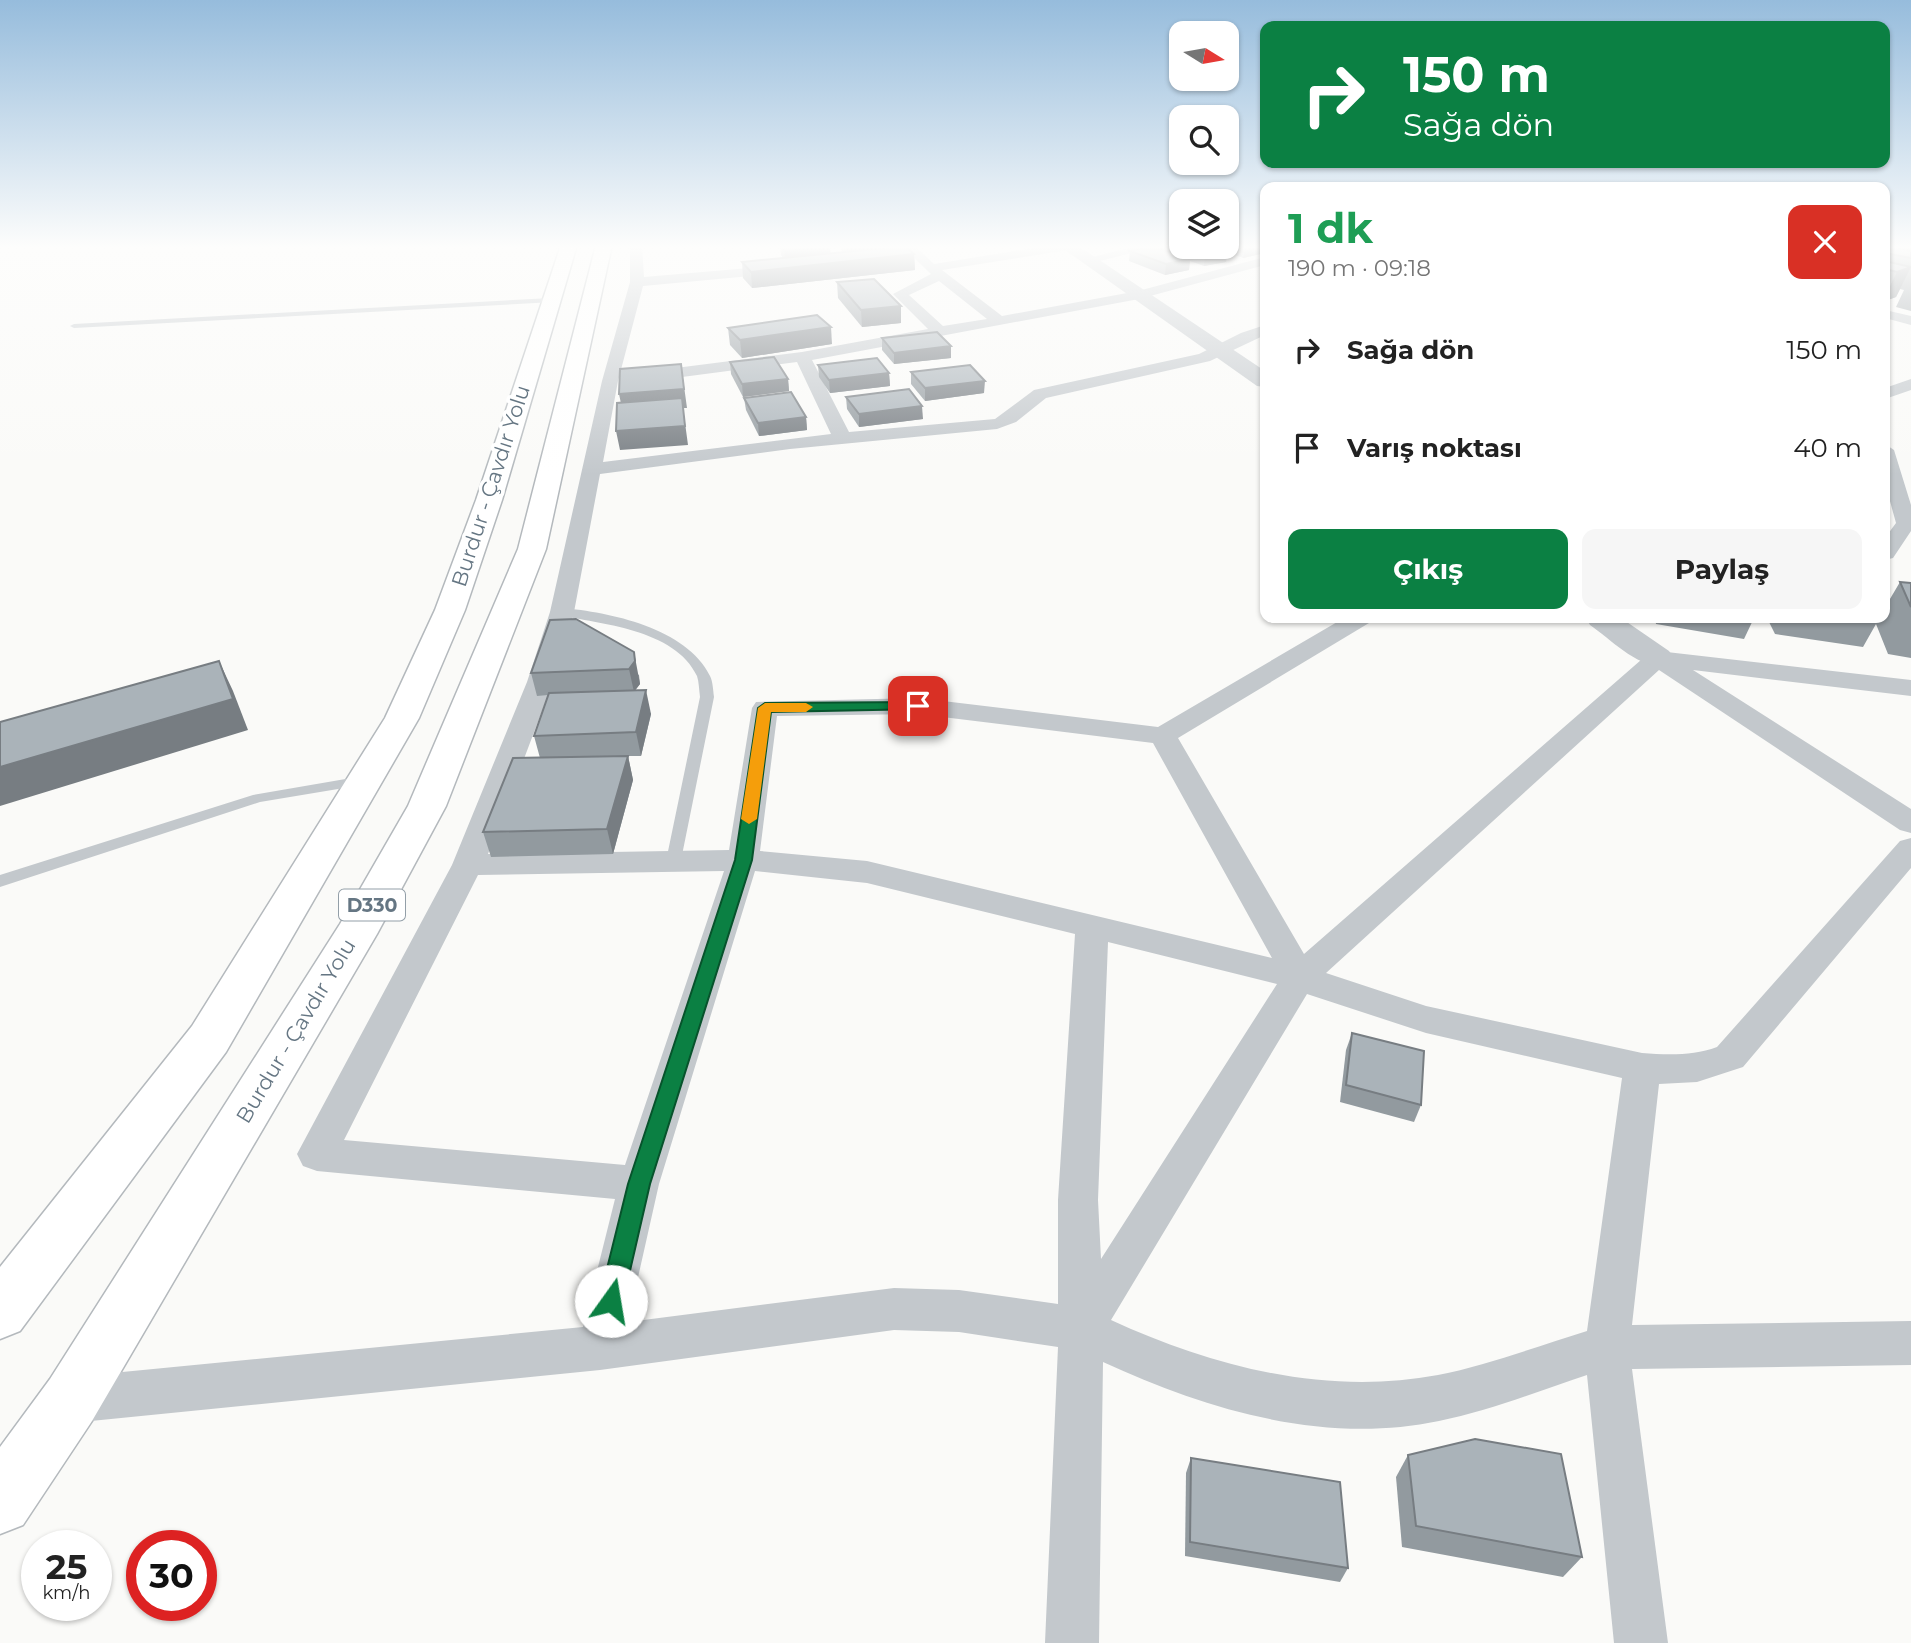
<!DOCTYPE html>
<html lang="tr">
<meta charset="utf-8">
<style>
:root{--surface:#fff;--page:#f6f6f6;--text:#222;--muted:#767676;--accent:#0b8043}
body{margin:0;font-family:Montserrat,sans-serif;background:var(--page);color:var(--text);height:100vh;display:flex;flex-direction:column;font-size:26px;white-space:nowrap}
*{box-sizing:border-box;margin:0}
p{font-size:23px;color:var(--muted)}
.icon{flex:none;width:38px;height:38px;fill:none;stroke:currentColor;stroke-width:2;stroke-linecap:round;stroke-linejoin:round}
.map{position:relative;flex:1;overflow:hidden}
.side{position:absolute;left:1260px;top:182px;width:630px;height:441px;display:flex;flex-direction:column;background:var(--surface);border-radius:14px;box-shadow:0 2px 5px #0004}
.side>*{flex:none}
.top-card{position:absolute;left:1260px;top:21px;width:630px;height:147px;border-radius:14px;box-shadow:0 2px 5px #0004;background:#0b8043;color:#fff;overflow:hidden}
.needle{width:46px;rotate:101deg}
.buttons{position:absolute;left:1169px;top:21px;display:grid;gap:14px}
.buttons a{display:grid;place-items:center;width:70px;height:70px;border-radius:14px;background:var(--surface);box-shadow:0 2px 5px #0004;font-size:35px}
.speed{position:absolute;left:21px;top:1530px;display:flex;gap:14px;font-size:35px;font-weight:700;text-align:center}
.speed>*{display:grid;place-content:center;width:91px;height:91px;border-radius:50%;background:var(--surface);box-shadow:0 2px 5px #0004;line-height:1}
.speed small{font-size:18px;font-weight:400}
.speed .limit{border:10px solid #d22;background:#fff;color:#111}
.pin{position:absolute;display:grid;place-items:center;width:60px;height:60px;color:#fff;margin:-30px;border-radius:14px;box-shadow:0 4px 10px #0006}
.me{position:absolute;width:77px;margin:-38px;rotate:13deg;stroke-linejoin:round;filter:drop-shadow(0 0 5px #0008)}
.turn{display:flex;align-items:center;gap:24px;height:147px;padding:0 28px;font-size:32px}
.turn .icon{width:91px;height:91px;stroke-width:2.5}
.turn b{display:block;font-size:49px;line-height:60px}
.round{display:grid;place-items:center;flex:none;width:74px;height:74px;border-radius:14px;background:var(--page)}
.headline{display:flex;align-items:center;justify-content:space-between;height:119px;padding:0 28px}
h1{font-size:42px;font-weight:700;line-height:52px;color:#1e9e55}
.cta{display:flex;gap:14px;margin-top:auto;padding:14px 28px}
.cta a{flex:1;height:80px;border-radius:14px;background:var(--accent);color:#fff;font-size:28px;font-weight:700;line-height:80px;text-align:center}
.cta a+a{background:var(--page);color:var(--text)}
ul{padding:0;list-style:none}
li{display:flex;align-items:center;gap:21px;height:98px;padding:0 28px}
li div{flex:1}
li b{display:block;font-size:26px}
li em{font-style:normal}
.map>svg:first-child{display:block}
.lines{fill:none;stroke-linecap:round;stroke-linejoin:round}
.trunk-casing{stroke:#b4b9bd;stroke-width:3}
.service{fill:#c3c8cc;fill-rule:evenodd}
.minor{fill:#c3c8cc;fill-rule:evenodd}
.tertiary{fill:#c3c8cc;fill-rule:evenodd}
.trunk{fill:#fff;fill-rule:evenodd}
.wall{fill:#929a9f}
.shaded-wall{fill:#777d82}
.building{fill:#aab3b9;stroke:#777d82;stroke-width:2}
.route{fill:#0b8043;stroke:#07532c;stroke-width:2}
.slow{fill:#f59e0b}
.labels{text-anchor:middle;stroke-width:7;stroke-linejoin:round;paint-order:stroke}
.shield{fill:#fff;stroke:#939fa8;stroke-width:2}
.shield-label{font-size:19px;font-weight:bold;fill:#657683}
.street-label{font-size:21px;fill:#657683;stroke:#fff}
</style>
<div class="map">
<svg width="1911" height="1643" viewBox="0 0 1911 1643">
<rect width="100%" height="100%" fill="#fafaf8"/>
<g class="lines">
<defs>
<g id="trunk">
<polygon points="561,245 577,245 502,500 465,610 419,718 226,1052 20,1331 0,1339 0,1267 192,1026 385,718 435,610 476,500"/>
<polygon points="596,245 612,245 546,549 446,806 377,934 92,1421 23,1525 0,1534 0,1447 50,1379 340,924 408,806 518,549"/>
</g>
</defs>
<use href="#trunk" class="trunk-casing"/>
<g class="service">
<polygon points="551,298 554,302 74,328 70,326 74,324"/>
<path d="M562,608c47,4 125,20 148,68 3,6 3,14 4,21l-34,168 -6,1 -8,-5 34,-164c-1,-7 -1,-15 -3,-21 -22,-47 -97,-52 -139,-61l-2,-3z"/>
<polygon points="363,776 371,781 368,784 260,802 0,887 0,875 253,795"/>
</g>
<g class="minor">
<path d="M630,245h12l2,32 140,-12 7,4 -7,4 -141,13 -25,95 -15,81 228,-28 -34,-72 -153,20 -8,-5 8,-5 158,-20 126,-23 -35,-35 38,-20 -30,-29h13l20,19 118,-19h22l-6,5 -126,20 60,46 136,-25 127,-34v8l-126,34 -327,61 37,72 146,-13 39,-29 165,-36 42,-21 24,-8v10l-55,26 -164,37 -30,24 -19,7 -207,20 -190,25 -26,138 -21,70 -65,172 241,-4 23,-142 4,-6 162,-4 240,29 186,-109h29l-4,5 -191,115 126,216 345,-301 9,-2 253,29v16l-218,-26 218,139v24l-11,-3 -241,-160 -333,303 100,33 216,47c25,2 51,3 75,-6l183,-206 11,-3v30l-168,199 -46,15 -38,2 -27,241 279,-4v44l-279,4 36,274h-54l-27,-268c-48,16 -98,36 -148,46 -115,24 -232,-11 -336,-59l-4,281h-54l13,-296 -99,-15 -65,-2 -294,40 -529,53 -17,-6 -6,-17 6,-17 17,-6 512,-50 32,-128 -298,-28 -14,-5 -6,-12 155,-289 75,-183 23,-70 52,-231 28,-99zM939,281l48,38 -44,7 -34,-31zM918,714l235,29 119,215 -405,-97 -107,-10 17,-135zM724,871l-99,294 -281,-25 134,-265zM755,871l112,12 208,51 -17,266v104l-99,-14 -65,-2 -266,34 31,-138zM1108,942l169,42 -176,275 -3,-59zM1307,994l119,39 196,45 -35,253c-49,15 -99,34 -149,44 -112,21 -225,-8 -327,-55z"/>
<polygon points="1140,245 1163,245 1088,264 1081,260"/>
<polygon points="1885,245 1903,245 1885,252"/>
<polygon points="1885,310 1911,316 1911,325 1885,318"/>
<polygon points="1911,379 1911,390 1885,399 1885,388"/>
<polygon points="1885,444 1894,450 1911,505 1911,531 1893,558 1885,560 1885,538 1896,523 1885,483"/>
</g>
<g class="tertiary">
<polygon points="1058,245 1077,245 1265,371 1265,387 1257,386"/>
<path d="M1586,618h35l48,33 5,7 -5,7c-28,7 -57,-25 -79,-40z"/>
</g>
<use href="#trunk" class="trunk"/>
</g>
<g class="wall">
<polygon points="780,245 830,253 843,252 841,249 841,245 891,245 891,247 914,254 915,270 752,288 743,278 742,262 783,258 781,255"/>
<polygon points="1168,245 1181,245 1181,247 1227,247 1227,245 1265,245 1265,253 1243,258 1227,252 1226,262 1204,266 1190,261 1189,270 1165,275 1129,261 1130,251 1167,251"/>
<polygon points="1906,245 1911,245 1911,311 1896,307 1904,290 1900,289 1896,297 1885,301 1885,248 1904,249"/>
<polygon points="837,282 901,323 862,327 838,298"/>
<polygon points="728,328 832,344 742,358 730,345"/>
<polygon points="882,338 951,358 894,364 882,350"/>
<polygon points="730,362 788,379 789,391 743,397 731,374"/>
<polygon points="818,365 889,373 890,386 830,393 819,377"/>
<polygon points="911,372 984,393 925,401 911,384"/>
<polygon points="846,397 923,419 859,427 847,409"/>
<polygon points="744,398 806,417 807,430 759,436 746,410"/>
<polygon points="1900,582 1911,583 1911,658 1888,654 1876,624 1863,647 1775,634 1767,618 1885,618 1885,601 1887,604"/>
<polygon points="1655,618 1754,618 1744,639 1656,624"/>
<polygon points="550,620 639,675 640,684 635,690 651,714 641,756 628,756 633,780 613,854 491,857 483,832 540,758 534,736 548,695 537,696 531,673"/>
<polygon points="1352,1033 1421,1105 1414,1122 1340,1102 1346,1050"/>
<polygon points="1408,1455 1582,1557 1563,1577 1402,1547 1396,1477"/>
<polygon points="1191,1458 1348,1568 1340,1582 1185,1556 1186,1473"/>
</g>
<g class="shaded-wall">
<polygon points="845,245 891,245 891,252 846,255"/>
<polygon points="1258,245 1265,245 1265,253 1243,258 1245,247"/>
<polygon points="830,247 831,257 785,261 784,251"/>
<polygon points="1227,251 1226,262 1204,266 1205,256"/>
<polygon points="914,254 915,270 752,288 751,272"/>
<polygon points="1190,259 1189,270 1165,275 1166,264"/>
<polygon points="1911,267 1896,297 1885,301 1885,296 1897,272"/>
<polygon points="901,306 901,323 862,327 861,310"/>
<polygon points="831,327 832,344 742,358 740,340"/>
<polygon points="951,346 951,358 894,364 894,353"/>
<polygon points="681,364 687,408 683,408 688,445 620,450 616,431 623,413 619,394"/>
<polygon points="889,373 890,386 830,393 829,380"/>
<polygon points="788,379 789,391 743,397 742,384"/>
<polygon points="985,381 984,393 925,401 925,388"/>
<polygon points="922,406 923,419 859,427 859,414"/>
<polygon points="806,417 807,430 759,436 758,423"/>
<polygon points="634,652 640,684 634,692 629,669"/>
<polygon points="219,661 233,691 248,730 0,806 0,767"/>
<polygon points="646,690 651,714 641,756 636,732"/>
<polygon points="628,756 633,780 613,854 607,829"/>
</g>
<g class="building">
<polygon points="780,245 828,245 830,247 784,251"/>
<polygon points="1173,245 1181,245 1181,247 1214,247 1227,251 1205,256"/>
<polygon points="1237,245 1258,245 1245,247"/>
<polygon points="906,246 914,254 751,272 742,262"/>
<polygon points="1153,246 1190,259 1166,264 1130,251"/>
<polygon points="1891,246 1911,251 1911,258 1885,253 1885,248"/>
<polygon points="1885,261 1911,267 1897,272 1885,269"/>
<polygon points="874,279 901,306 861,310 837,282"/>
<polygon points="817,315 831,327 740,340 728,328"/>
<polygon points="937,332 951,346 894,353 882,338"/>
<polygon points="774,357 788,379 742,384 730,362"/>
<polygon points="877,358 889,373 829,380 818,365"/>
<polygon points="681,364 684,389 619,394 620,369"/>
<polygon points="970,365 985,381 925,388 911,372"/>
<polygon points="909,389 922,406 859,414 846,397"/>
<polygon points="791,392 806,417 758,423 744,398"/>
<polygon points="682,398 685,426 616,431 617,403"/>
<polygon points="1900,582 1911,583 1911,607"/>
<polygon points="576,619 634,652 635,661 629,669 531,673 550,620"/>
<polygon points="219,661 233,699 0,767 0,722"/>
<polygon points="646,690 636,732 534,736 549,693"/>
<polygon points="628,756 607,829 483,832 513,758"/>
<polygon points="1352,1033 1424,1051 1421,1105 1346,1085"/>
<polygon points="1475,1439 1561,1454 1582,1557 1416,1526 1408,1455"/>
<polygon points="1191,1458 1340,1482 1348,1568 1190,1542"/>
</g>
<linearGradient id="sky" x2="0" y2="1"><stop stop-color="#96bcdc"/><stop offset="0.52" stop-color="#fdfdfc"/><stop offset="1" stop-color="#fdfdfc" stop-opacity="0"/></linearGradient>
<rect width="1911" height="475" fill="url(#sky)"/>
<polygon class="route" points="918,702 923,703 923,709 771,712 752,860 650,1184 623,1301 619,1309 611,1312 603,1309 599,1301 628,1184 735,860 758,708 765,703"/>
<polygon class="slow" points="765,703 806,703 813,707 806,712 771,712 757,819 749,824 741,819 758,708"/>
<g class="labels">
<rect class="shield" x="339" y="889.5" width="66" height="31" rx="5"/>
<g class="shield-label">
<text x="372" y="912">D330</text>
</g>
<g class="street-label">
<text transform="translate(491 486) rotate(-72)" y="7">Burdur - Çavdır Yolu</text>
<text transform="translate(296 1031) rotate(-59)" y="7">Burdur - Çavdır Yolu</text>
</g>
</g>
</svg>
<div class="buttons">
<a><svg class="needle" viewBox="-14 -14 28 28"><path d="M0-13l5 13h-10z" fill="#e53935"/><path d="M0 13l5-13h-10z" fill="#767676"/></svg></a>
<a><svg class="icon" aria-label="search" viewBox="0 0 24 24"><circle cx="10" cy="10" r="6"/><path d="M15 15l6 6"/></svg></a>
<a><svg class="icon" aria-label="layers" viewBox="0 0 24 24"><path d="M12 4l9 5-9 5-9-5zM3 14l9 5 9-5"/></svg></a>
</div>
<div class="speed"><div>25<small>km/h</small></div><div class="limit">30</div></div>
<div class="pin" style="left:918px;top:706px;background:#d93025"><svg class="icon" aria-label="arrive" viewBox="0 0 24 24"><path d="M6 21V4h12l-3 4 3 4H6"/></svg></div>
<svg class="me" style="left:611px;top:1301px" viewBox="-20 -20 40 40"><circle r="19" fill="#fff"/><path d="M0-13L10 11 0 6-10 11z" fill="#0b8043"/></svg>
<div class="top-card">
<div class="turn"><svg class="icon" aria-label="right" viewBox="0 0 24 24"><path d="M7 20v-9h11M14 6l5 5-5 5"/></svg><div><b>150 m</b>Sağa dön</div></div>
</div>
<section class="side">
<div class="headline"><div><h1>1 dk</h1><p>190 m · 09:18</p></div><a class="round" style="background:#d93025;color:#fff"><svg class="icon" aria-label="close" viewBox="0 0 24 24"><path d="M6 6l12 12M18 6L6 18"/></svg></a></div>
<ul>
<li><svg class="icon" aria-label="right" viewBox="0 0 24 24"><path d="M7 20v-9h11M14 6l5 5-5 5"/></svg><div><b>Sağa dön</b></div><em>150 m</em></li>
<li><svg class="icon" aria-label="arrive" viewBox="0 0 24 24"><path d="M6 21V4h12l-3 4 3 4H6"/></svg><div><b>Varış noktası</b></div><em>40 m</em></li>
</ul>
<div class="cta"><a>Çıkış</a><a>Paylaş</a></div>
</section>
</div>
